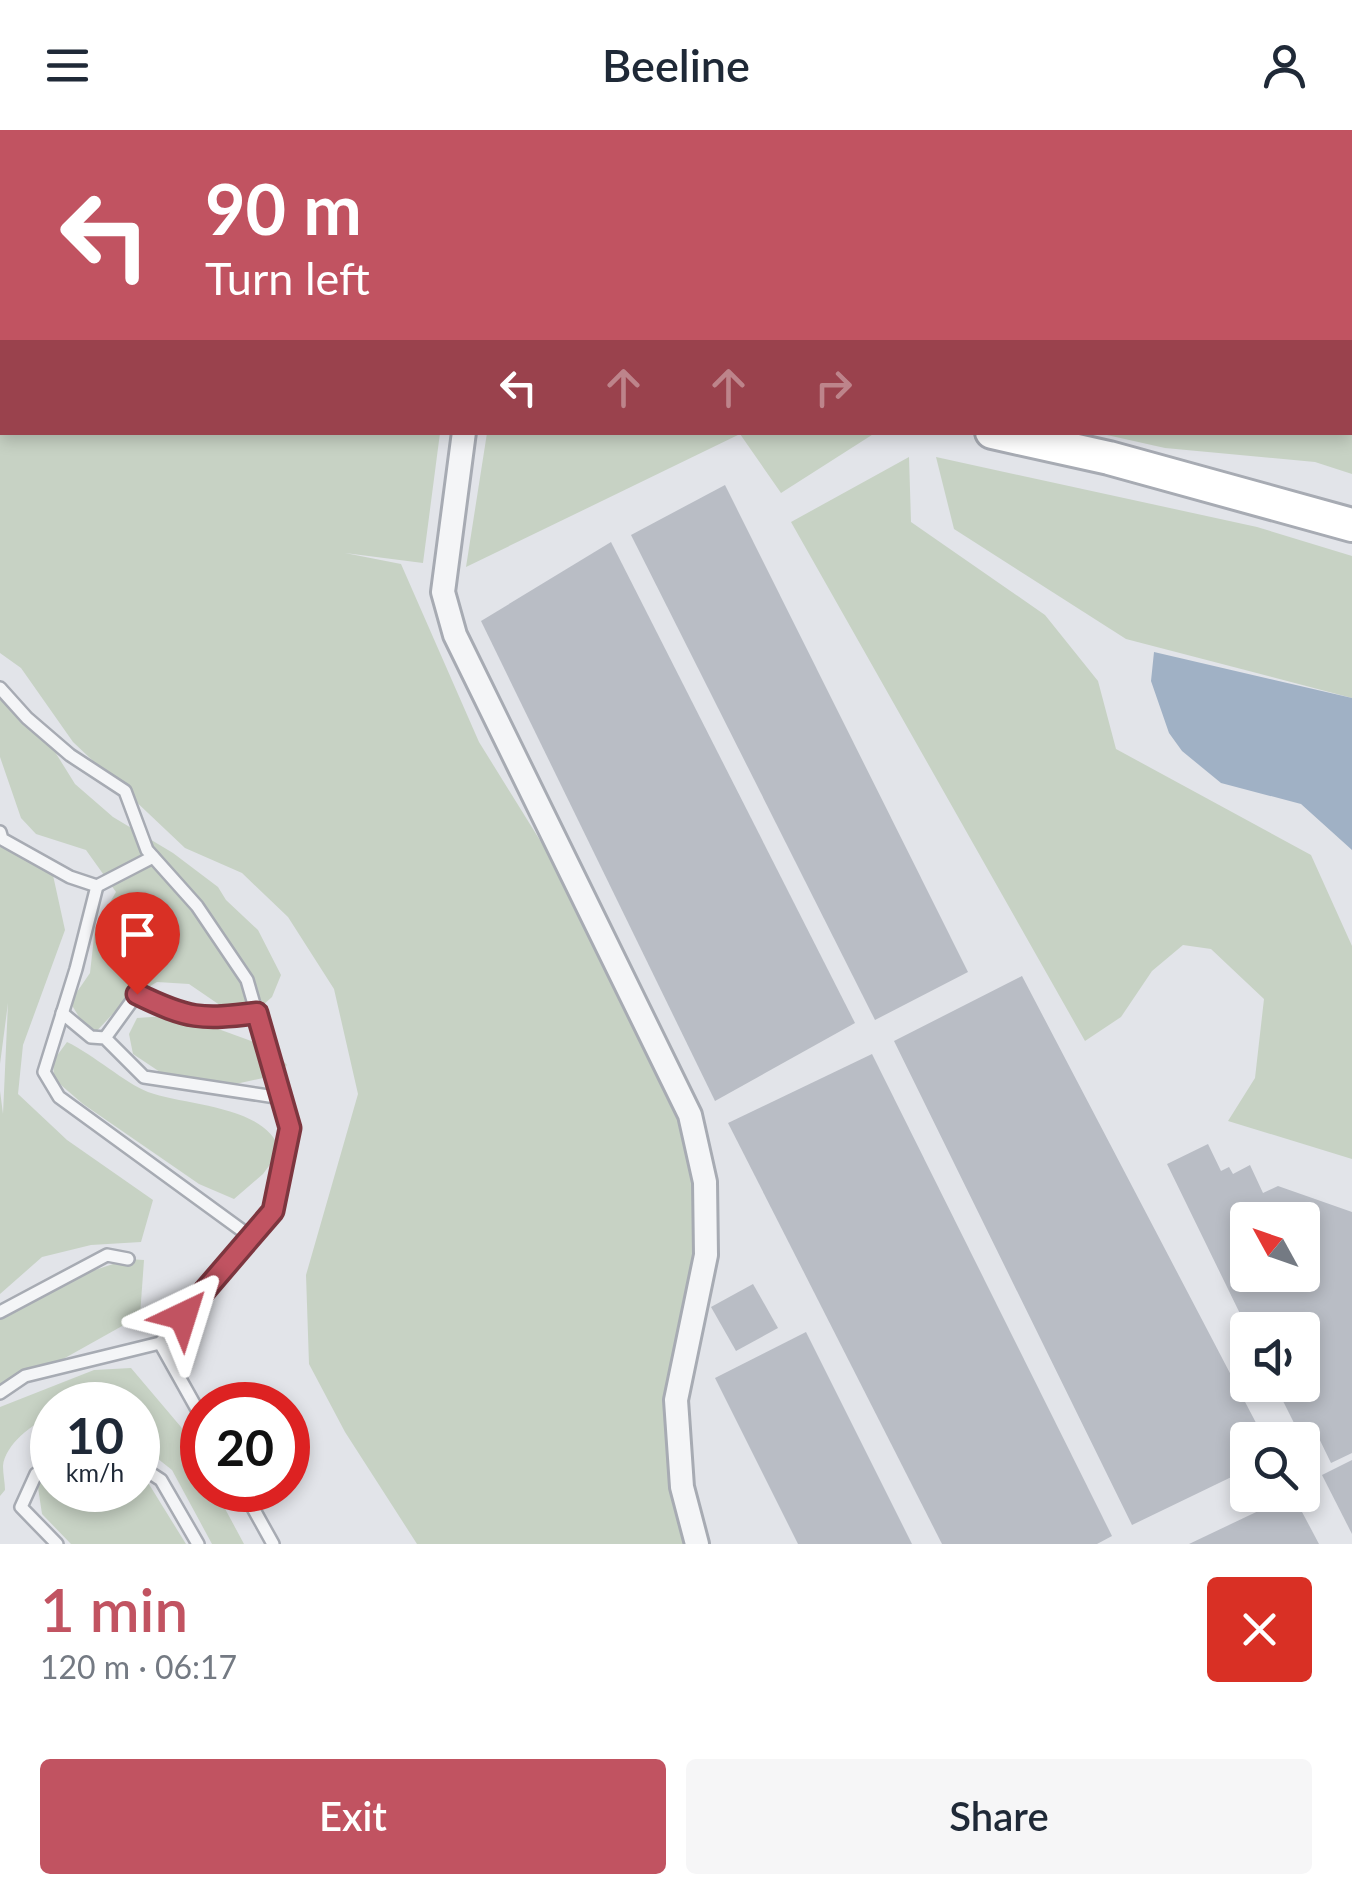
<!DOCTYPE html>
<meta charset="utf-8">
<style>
:root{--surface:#fff;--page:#f6f6f7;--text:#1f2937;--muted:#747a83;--accent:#c15361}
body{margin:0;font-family:Lato,sans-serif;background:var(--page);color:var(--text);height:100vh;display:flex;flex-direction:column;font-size:38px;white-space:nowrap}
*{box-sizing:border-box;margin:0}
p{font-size:32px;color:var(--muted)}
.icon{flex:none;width:55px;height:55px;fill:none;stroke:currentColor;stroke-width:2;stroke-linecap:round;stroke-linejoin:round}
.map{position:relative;height:1414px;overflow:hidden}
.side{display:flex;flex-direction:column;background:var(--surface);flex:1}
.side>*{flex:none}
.guide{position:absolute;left:0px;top:0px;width:1352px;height:305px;box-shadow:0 5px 15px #0003;background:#c15361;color:#fff;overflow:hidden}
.needle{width:65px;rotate:310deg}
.tools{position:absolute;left:1230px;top:1072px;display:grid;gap:20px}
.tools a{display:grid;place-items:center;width:90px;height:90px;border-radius:10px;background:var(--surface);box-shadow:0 5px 15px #0003;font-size:50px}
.speed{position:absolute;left:30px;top:1252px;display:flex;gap:20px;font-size:50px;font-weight:700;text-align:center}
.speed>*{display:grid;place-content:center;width:130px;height:130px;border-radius:50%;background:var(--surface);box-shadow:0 5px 15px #0003;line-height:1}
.speed small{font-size:25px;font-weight:400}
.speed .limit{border:15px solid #d22;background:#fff;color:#111}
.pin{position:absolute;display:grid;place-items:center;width:85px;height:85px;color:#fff;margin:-102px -42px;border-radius:50% 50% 50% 0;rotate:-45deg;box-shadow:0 0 10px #0007}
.pin .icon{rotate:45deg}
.me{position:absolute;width:110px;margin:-55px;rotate:41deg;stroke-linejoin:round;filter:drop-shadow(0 0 8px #0008)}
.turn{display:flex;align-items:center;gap:35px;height:210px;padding:0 40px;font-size:45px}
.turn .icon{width:130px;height:130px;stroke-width:2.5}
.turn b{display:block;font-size:70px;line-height:85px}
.lanes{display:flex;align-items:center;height:95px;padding:0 40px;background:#0003;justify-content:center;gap:50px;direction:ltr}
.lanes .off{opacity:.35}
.round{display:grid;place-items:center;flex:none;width:105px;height:105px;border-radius:10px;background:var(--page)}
.overview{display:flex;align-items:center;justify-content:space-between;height:170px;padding:0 40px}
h1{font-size:60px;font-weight:600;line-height:75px;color:var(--accent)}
.button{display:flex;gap:20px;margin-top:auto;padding:20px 40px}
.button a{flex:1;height:115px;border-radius:10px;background:var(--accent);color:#fff;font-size:40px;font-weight:600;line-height:115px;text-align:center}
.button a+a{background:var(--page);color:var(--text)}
header{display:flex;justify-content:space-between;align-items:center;height:130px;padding:0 40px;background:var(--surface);font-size:45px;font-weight:600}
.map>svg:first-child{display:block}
.green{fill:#c7d2c4}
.water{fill:#a0b1c5}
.building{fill:#b9bdc5;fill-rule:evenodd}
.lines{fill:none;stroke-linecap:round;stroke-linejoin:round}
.lane-casing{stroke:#a7abb3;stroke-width:16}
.street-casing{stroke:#a7abb3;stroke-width:28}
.secondary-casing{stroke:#a7abb3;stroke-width:38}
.lane{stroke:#f4f5f7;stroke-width:11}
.street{stroke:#f4f5f7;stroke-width:22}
.secondary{stroke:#fff;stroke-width:32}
.route-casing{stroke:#7d363f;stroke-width:25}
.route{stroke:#c15361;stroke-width:18}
</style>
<header><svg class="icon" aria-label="menu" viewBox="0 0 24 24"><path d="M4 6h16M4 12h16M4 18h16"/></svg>Beeline<svg class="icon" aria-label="person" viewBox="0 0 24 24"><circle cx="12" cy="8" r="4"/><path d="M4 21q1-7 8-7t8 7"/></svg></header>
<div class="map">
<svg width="1352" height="1414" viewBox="0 0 1352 1414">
<rect width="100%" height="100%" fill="#e2e4e9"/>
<g class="green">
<polygon points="0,0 1043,0 2,2 2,144"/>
<polygon points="1051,0 1352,0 1352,344 1315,332 1165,318 1098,303 1350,302 1350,2 1050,2"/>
<polygon points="0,179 2,302 440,303 423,433 345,423 401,434 479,612 610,823 697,1016 682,1357 703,1414 417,1414 345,1302 309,1234 306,1145 358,964 334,859 288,787 242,743 185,718 73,612 21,538 0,523"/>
<polygon points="487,303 487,302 875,303 781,363 740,304 466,437"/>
<polygon points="909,327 911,392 1045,485 1098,551 1116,619 1311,725 1352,816 1352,1029 1228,991 1255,948 1264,869 1211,819 1183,815 1152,841 1121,887 1085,911 791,392"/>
<polygon points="936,327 1257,397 1352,426 1352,568 1126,509 954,399"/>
<polygon points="0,561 47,609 75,654 113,687 173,723 218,757 226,770 258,800 281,845 272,867 254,883 227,880 189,854 157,852 124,872 91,907 70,872 90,843 95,798 116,762 86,720 36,704 21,688 0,627"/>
<polygon points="0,705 49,727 65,800 23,915 18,964 67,1010 153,1070 141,1112 91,1115 42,1127 0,1164 0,961 3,984 8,873 0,934"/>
<polygon points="180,885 270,918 287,935 277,945 231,955 166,946 133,924 129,904 137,888"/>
<path d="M67,912c27,13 58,41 81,50 38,14 119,13 132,59l-17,23 -29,25 -35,-15 -116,-80 -29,-25 -1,-18z"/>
<polygon points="128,1129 144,1130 140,1186 56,1233 0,1256 0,1185 47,1156"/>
<path d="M131,1238l50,59 21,40v23h13l29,54h-32l-40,-74 -34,-27v-38h-86v12c-19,5 -47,28 -49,49 0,8 2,17 2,24l-5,6v-89l94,-37z"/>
<polygon points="52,1323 52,1360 138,1360 138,1345 147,1351 186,1414 71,1414 42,1384 36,1344"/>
</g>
<polygon class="water" points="1154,522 1352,568 1352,720 1301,674 1221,653 1182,621 1169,603 1151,551"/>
<g class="building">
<polygon points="725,355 968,842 875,890 631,405"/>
<polygon points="611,412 855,893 715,971 481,491"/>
<polygon points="1022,846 1265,1310 1248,1310 1248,1339 1132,1395 894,911"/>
<polygon points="872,924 1112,1406 1097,1414 942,1414 728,993"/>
<path d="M1208,1014l13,27 8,-4 4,7 17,-9 13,28 15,-7 74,26v241l-21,10 -18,-37 -14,7 -24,-48h27v-55h-54l-81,-166zM1248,1090h54v55h-54z"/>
<polygon points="753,1154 778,1198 736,1221 711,1177"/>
<polygon points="806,1202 912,1414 798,1414 715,1248"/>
<polygon points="1352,1330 1352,1404 1322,1345"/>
<polygon points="1293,1365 1319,1414 1189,1414 1292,1365"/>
</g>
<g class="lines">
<defs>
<g id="lane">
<polyline points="0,558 27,588 70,625 125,661 147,720 197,776 247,850 290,998 273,1081 160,1213 25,1246 0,1263"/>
<polyline points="0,702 2,709 70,747 97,756 76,839 44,942 59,967 251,1107"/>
<polyline points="97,756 153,727"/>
<polyline points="62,883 91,907 105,908 144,947 282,968"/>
<polyline points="105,908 137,864 180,885 219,888 257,883"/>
<polyline points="0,1182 107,1125 128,1129"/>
<polyline points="160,1213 202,1288"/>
<polyline points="52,1334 36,1344 21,1377 57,1414"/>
<polyline points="138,1335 161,1350 198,1414"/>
<polyline points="243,1360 273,1414"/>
</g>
<g id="street">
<polyline points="1051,2 1052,0"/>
<polyline points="464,302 443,462 455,505 690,985 705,1052 706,1125 676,1270 682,1357 697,1414"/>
</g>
<g id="secondary">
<polyline points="0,164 2,164"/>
<polyline points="992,302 1109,328 1352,395"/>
</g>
</defs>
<use href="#lane" class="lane-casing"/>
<use href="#street" class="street-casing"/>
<use href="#secondary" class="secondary-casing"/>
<use href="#lane" class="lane"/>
<use href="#street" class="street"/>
<use href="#secondary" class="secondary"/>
</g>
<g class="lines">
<defs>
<path id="route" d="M137,864c51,25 64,26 120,19l33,115 -17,83 -90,105"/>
</defs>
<use href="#route" class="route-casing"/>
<use href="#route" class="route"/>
</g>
</svg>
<div class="tools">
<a><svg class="needle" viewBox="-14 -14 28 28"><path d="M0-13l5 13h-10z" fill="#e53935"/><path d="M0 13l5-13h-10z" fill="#747a83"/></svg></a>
<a><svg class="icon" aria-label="sound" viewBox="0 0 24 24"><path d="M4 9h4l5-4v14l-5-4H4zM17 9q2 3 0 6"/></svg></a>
<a><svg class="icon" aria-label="search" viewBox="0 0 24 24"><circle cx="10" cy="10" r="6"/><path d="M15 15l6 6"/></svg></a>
</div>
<div class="speed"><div>10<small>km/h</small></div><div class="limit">20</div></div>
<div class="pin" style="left:137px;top:864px;background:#d93025"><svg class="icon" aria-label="arrive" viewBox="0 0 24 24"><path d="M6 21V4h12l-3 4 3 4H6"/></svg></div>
<svg class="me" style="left:183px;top:1186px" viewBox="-20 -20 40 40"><path d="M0-17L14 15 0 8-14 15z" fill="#c15361" stroke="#fff" stroke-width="4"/></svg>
<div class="guide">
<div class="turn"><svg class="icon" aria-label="left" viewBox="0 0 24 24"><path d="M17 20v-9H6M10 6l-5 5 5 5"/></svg><div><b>90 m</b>Turn left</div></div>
<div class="lanes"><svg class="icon" aria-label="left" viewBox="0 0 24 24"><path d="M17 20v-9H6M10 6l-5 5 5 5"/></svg><svg class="icon off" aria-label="ahead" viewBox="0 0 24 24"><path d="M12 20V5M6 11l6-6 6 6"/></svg><svg class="icon off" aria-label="ahead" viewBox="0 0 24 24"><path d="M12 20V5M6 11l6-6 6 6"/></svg><svg class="icon off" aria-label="right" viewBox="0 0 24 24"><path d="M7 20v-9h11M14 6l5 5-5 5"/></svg></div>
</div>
</div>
<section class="side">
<div class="overview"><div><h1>1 min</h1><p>120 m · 06:17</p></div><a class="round" style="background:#d93025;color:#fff"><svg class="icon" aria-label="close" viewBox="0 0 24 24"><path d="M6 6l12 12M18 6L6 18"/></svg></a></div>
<div class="button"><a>Exit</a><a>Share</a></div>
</section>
